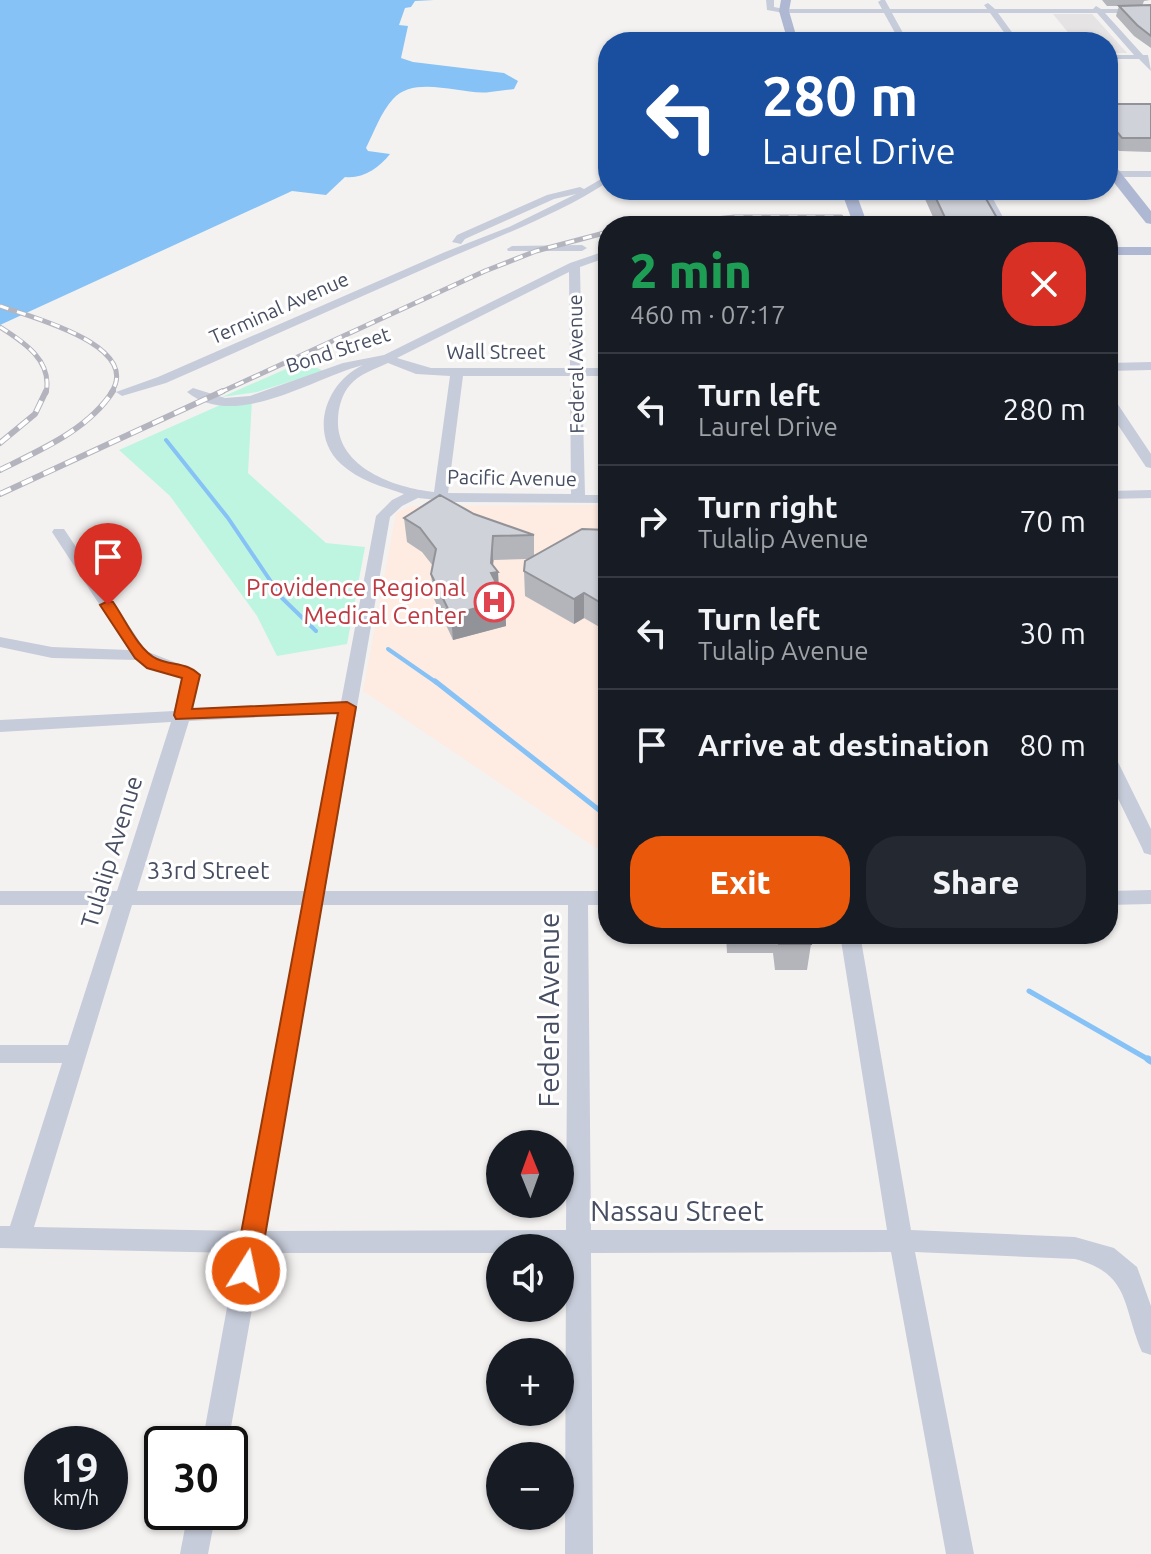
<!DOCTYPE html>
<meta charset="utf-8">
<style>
:root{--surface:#171b24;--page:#242831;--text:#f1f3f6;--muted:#9ea1a6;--line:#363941;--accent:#ea580c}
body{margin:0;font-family:Ubuntu,sans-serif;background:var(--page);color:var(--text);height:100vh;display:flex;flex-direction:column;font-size:30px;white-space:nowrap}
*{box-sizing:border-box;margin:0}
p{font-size:26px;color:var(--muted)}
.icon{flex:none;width:44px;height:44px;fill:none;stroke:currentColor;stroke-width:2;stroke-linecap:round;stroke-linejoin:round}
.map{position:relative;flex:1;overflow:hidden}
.side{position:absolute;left:598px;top:216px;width:520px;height:728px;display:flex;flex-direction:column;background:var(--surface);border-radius:32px;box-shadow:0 2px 6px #0004}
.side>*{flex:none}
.top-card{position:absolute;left:598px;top:32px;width:520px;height:168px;border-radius:32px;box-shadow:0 2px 6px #0004;background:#1a4fa0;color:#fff;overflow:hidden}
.needle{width:52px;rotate:359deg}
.buttons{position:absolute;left:486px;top:1130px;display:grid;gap:16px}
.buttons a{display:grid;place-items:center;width:88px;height:88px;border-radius:50%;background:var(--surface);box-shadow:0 2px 6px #0004;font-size:40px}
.speed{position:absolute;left:24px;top:1426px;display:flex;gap:16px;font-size:40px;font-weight:700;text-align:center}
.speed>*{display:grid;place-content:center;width:104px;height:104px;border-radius:50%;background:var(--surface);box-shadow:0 2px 6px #0004;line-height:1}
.speed small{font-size:20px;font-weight:400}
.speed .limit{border:4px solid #111;border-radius:12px;background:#fff;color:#111}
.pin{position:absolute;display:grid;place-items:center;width:68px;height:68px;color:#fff;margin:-82px -34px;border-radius:50% 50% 50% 0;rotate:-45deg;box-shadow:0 0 8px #0007}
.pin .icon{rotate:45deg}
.me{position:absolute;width:88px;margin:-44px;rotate:10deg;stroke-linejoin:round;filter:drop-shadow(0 0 6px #0008)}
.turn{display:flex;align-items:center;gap:28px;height:168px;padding:0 32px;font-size:36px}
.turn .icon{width:104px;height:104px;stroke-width:2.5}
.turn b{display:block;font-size:56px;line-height:68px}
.round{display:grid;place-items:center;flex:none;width:84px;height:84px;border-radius:32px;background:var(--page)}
.summary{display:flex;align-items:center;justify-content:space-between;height:136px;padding:0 32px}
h1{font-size:48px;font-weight:800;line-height:60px;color:#1e9e55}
.primary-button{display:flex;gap:16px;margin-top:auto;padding:16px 32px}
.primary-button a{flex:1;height:92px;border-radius:32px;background:var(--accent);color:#fff;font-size:32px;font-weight:800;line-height:92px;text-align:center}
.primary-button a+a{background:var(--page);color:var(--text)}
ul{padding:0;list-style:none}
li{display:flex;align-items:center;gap:24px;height:112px;padding:0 32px;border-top:2px solid var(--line)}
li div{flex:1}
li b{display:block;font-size:30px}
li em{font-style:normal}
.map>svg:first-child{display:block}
.education{fill:#e5e3e3}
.medical{fill:#feebe2}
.green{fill:#bdf5e1}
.water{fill:#86c2f6}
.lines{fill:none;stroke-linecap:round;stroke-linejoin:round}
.stream-far2{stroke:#86c2f6;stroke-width:4}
.stream-far1{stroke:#86c2f6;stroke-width:5}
.stream{stroke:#86c2f6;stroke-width:7}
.minor{fill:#c7ccda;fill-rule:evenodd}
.major{fill:#afb8d3;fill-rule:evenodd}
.rail-far1-casing{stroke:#b3b4bd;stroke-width:5}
.rail-casing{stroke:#b3b4bd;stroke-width:6}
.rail-far1{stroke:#fff;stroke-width:3;stroke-dasharray:9;stroke-linecap:butt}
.rail{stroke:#fff;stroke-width:4;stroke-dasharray:12;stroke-linecap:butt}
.wall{fill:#b3b5bb}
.shaded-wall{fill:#929398}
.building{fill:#d0d2d9;stroke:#929398;stroke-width:2}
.route{fill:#ea580c;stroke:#983908;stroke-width:2}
.labels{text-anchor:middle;stroke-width:6;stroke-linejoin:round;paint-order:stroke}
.far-street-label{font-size:20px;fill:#474e62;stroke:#fff}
.health-label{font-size:24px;fill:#be3a42;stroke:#fff;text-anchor:end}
.street-label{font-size:24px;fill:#474e62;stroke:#fff}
.near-street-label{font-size:28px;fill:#474e62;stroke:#fff}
</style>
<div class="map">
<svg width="1151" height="1554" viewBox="0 0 1151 1554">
<rect width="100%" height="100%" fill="#f4f2f1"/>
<polygon class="education" points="1053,14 1092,14 1127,53 1108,53 1108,42 1076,42"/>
<polygon class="medical" points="608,505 608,856 363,691 396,513 411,506"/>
<g class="green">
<polygon points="304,361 323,371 257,392 222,397"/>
<polygon points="252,400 248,473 326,543 365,547 347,644 277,656 257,616 170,496 119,450 227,402"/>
</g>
<path class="water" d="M0,0h434l-19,1 -4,6 -6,1 -6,17 9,1 -7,32 12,4 91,11 14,8 -4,8c-8,1 -16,2 -24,3 -27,4 -74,-18 -97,7 -12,13 -19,33 -27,49l2,3 22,3c-11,14 -27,25 -45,23l-19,18 -34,-4 -292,134z"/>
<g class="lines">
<g class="stream-far2">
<polyline points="166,440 228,518 282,598 316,631"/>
<polyline points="388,649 437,683"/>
</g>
<g class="stream-far1">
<polyline points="435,681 608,817"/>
<polyline points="1029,991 1151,1061"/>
</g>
<polyline class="stream" points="1148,1059 1151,1061"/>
<g class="minor">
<polygon points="766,0 774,0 774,7 784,9 882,9 878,2 881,0 885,0 890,9 987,9 984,5 988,3 995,9 1093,9 1096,6 1101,9 1151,9 1151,13 1105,13 1143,55 1148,55 1151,71 1139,59 1108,59 1108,55 1134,55 1097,13 998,13 1019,42 1011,42 990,13 892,13 908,42 900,42 884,13 784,13 767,10"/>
<rect x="1108" y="171" width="43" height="6"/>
<path d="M608,175v7c-53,34 -109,54 -166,79 -92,41 -184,81 -276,122l-44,13 -6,-4 42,-15 287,-125 64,-25 67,-33 -22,5 -89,40 -4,5 -9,-2 5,-7 90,-40 33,-8 4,2z"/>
<polygon points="978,190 988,190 1008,226 998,226"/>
<polygon points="512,246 582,245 587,248 582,251 508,251 507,249"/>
<path d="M608,250v7l-28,10 2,101h26v8h-26l3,119h23v8l-152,-1 -38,-4 -16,8 -12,11 -65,374h283v14h-20l3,325h296l-47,-296h20l51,296 164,7 39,11 23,19 3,8 11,31v49l-9,-3c-20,-46 -11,-78 -67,-93l-160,-7 59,302h-28l-55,-302 -300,1 2,301h-28l1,-301h-6v-5h-60v5h-238l-34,191h-26l35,-191 -237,-5v-22h10l52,-163h-62v-18h68l45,-140h-113v-14h117l54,-169 -171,10v-12l174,-9 8,-34 -45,-17 -85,-2 -52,-11v-10l52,10 77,3 -77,-118 2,-3h10l82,122 51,20 2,4 -7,35 149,-8 35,-186 16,-16 12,-6c-21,-7 -46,-14 -63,-30 -33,-31 -15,-82 22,-99 -50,13 -128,66 -176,27l6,-4 32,10 25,-2 93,-33 41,-8 186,-92zM569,272l1,96h-139l-34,-10zM388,363l28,11 34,2 -16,116c-40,-4 -98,-25 -96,-72 0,-12 4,-26 12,-35 9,-11 25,-16 38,-22zM463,376h107l1,118 -123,-1zM339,713l-34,178h-168l52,-170zM132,905h171l-61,326 -208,-4zM322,905h246l-2,325 -300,1z"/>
<polygon points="1151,362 1151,370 1108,371 1108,363"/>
<polygon points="1108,396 1113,397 1151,454 1151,468 1146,467 1108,410"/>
<polygon points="1151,490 1151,498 1108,499 1108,491"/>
<polygon points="1108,754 1117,760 1151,829 1151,855 1144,853 1142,848 1108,778"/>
<polygon points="1151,890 1151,904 1108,905 1108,891"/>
<polygon points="188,1512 216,1512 208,1554 180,1554"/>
</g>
<g class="major">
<polygon points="781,0 791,0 789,11 798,42 788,42 779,11"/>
<polygon points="1108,162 1113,163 1151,211 1151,224 1146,223 1108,175"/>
<polygon points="841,190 855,190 868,226 854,226"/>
<rect x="1108" y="247" width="43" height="8"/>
</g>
<defs>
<g id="rail-far1">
<polyline points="645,226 735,217 841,217"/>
<path d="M0,306c30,11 143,39 111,87"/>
<path d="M0,327c24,15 53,34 46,66"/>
<polyline points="219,393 485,271 536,251 608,232"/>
</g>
<g id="rail">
<polyline points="0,443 35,414 46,391"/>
<path d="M0,470c40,-20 88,-40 113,-79"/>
<polyline points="0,494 223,391"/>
</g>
</defs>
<use href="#rail-far1" class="rail-far1-casing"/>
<use href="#rail" class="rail-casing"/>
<use href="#rail-far1" class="rail-far1"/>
<use href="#rail" class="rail"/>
</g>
<g class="wall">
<polygon points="1102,0 1150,0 1144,1 1142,6 1151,5 1151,48 1134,36 1116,16 1119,6 1107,6"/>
<polygon points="1108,104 1151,104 1151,152 1119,151 1108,137"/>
<polygon points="921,190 981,190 1001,226 937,226"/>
<polygon points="474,514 534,535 534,555 608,530 608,632 584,618 574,624 525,596 524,571 527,559 494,560 493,566 498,572 499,589 505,600 506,626 453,640 434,599 431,574 433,566 422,552 407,542 404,518"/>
<polygon points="726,934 810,934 811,944 807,970 775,970 773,953 727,953"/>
</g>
<g class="shaded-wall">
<polygon points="493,536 493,573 498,572 499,597 492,598 491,563"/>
<polygon points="584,593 584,618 574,624 574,599"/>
<polygon points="505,600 506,626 453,640 451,615"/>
</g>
<g class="building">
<polygon points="1151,5 1151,36 1137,25 1119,6"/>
<polygon points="1108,104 1151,104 1151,138 1122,138 1108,121"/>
<polygon points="932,190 981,190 1001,225 997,224 998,226 949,226"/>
<polygon points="440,495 474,514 534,535 493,536 491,563 498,572 491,573 505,600 451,615 431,574 436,549 420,528 404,518"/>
<polygon points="582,529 608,530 608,607 584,593 574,599 524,571 525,561"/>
<polygon points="777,934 810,934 811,944 779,944"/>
</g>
<path class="route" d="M108,601l5,1c12,17 25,48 44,57 15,7 30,3 43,16l-8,34 155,-7 9,5 -97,564 -4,8 -9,4 -8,-4 -4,-8 104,-558 -162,6 -2,-4 8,-37 -35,-10 -12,-10 -35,-53z"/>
<defs>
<symbol id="hospital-ring" viewBox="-11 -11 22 22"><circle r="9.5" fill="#fff" stroke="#e0444e" stroke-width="1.5"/><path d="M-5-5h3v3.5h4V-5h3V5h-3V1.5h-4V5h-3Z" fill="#e0444e"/></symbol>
</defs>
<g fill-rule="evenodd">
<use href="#hospital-ring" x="472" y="580" width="44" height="44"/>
</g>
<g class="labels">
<g class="far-street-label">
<text transform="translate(279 308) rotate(-24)" y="7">Terminal Avenue</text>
<text transform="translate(338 350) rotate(-18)" y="7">Bond Street</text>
<text x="496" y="359">Wall Street</text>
<text transform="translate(576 364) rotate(-91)" y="7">Federal Avenue</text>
<text transform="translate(512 478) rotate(1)" y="7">Pacific Avenue</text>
</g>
<g class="health-label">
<text x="466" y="596">Providence Regional<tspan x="466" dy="28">Medical Center</tspan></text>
</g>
<g class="street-label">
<text transform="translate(112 852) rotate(-73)" y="8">Tulalip Avenue</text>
<text x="208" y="879">33rd Street</text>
</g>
<g class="near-street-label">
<text transform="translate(549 1010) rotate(-90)" y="10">Federal Avenue</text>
<text x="677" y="1221">Nassau Street</text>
</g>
</g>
</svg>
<div class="buttons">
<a><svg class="needle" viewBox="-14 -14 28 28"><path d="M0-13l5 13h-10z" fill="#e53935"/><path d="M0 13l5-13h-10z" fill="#9ea1a6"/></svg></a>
<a><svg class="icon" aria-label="sound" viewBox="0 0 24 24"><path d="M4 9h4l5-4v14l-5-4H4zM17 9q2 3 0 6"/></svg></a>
<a>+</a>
<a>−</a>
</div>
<div class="speed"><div>19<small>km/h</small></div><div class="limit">30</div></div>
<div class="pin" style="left:108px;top:605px;background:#d93025"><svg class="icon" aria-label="arrive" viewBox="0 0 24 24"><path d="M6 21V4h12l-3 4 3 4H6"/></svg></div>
<svg class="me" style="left:246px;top:1271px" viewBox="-20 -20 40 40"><circle r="17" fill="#ea580c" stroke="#fff" stroke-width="3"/><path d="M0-11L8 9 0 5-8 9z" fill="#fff"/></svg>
<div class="top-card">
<div class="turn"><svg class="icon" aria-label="left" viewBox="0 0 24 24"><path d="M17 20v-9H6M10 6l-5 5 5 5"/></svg><div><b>280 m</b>Laurel Drive</div></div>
</div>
<section class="side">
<div class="summary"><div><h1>2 min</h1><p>460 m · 07:17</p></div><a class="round" style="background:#d93025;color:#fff"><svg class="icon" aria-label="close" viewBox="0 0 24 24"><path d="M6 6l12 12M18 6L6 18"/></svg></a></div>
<ul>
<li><svg class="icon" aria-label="left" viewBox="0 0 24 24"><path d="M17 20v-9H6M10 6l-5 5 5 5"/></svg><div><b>Turn left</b><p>Laurel Drive</p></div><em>280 m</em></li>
<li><svg class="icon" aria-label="right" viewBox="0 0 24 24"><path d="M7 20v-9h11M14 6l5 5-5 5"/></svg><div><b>Turn right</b><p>Tulalip Avenue</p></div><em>70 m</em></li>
<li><svg class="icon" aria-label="left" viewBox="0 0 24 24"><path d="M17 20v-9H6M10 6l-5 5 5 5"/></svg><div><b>Turn left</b><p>Tulalip Avenue</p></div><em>30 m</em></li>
<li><svg class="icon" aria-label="arrive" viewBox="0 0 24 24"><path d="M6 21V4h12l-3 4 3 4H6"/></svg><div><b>Arrive at destination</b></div><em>80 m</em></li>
</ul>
<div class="primary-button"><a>Exit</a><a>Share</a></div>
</section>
</div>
